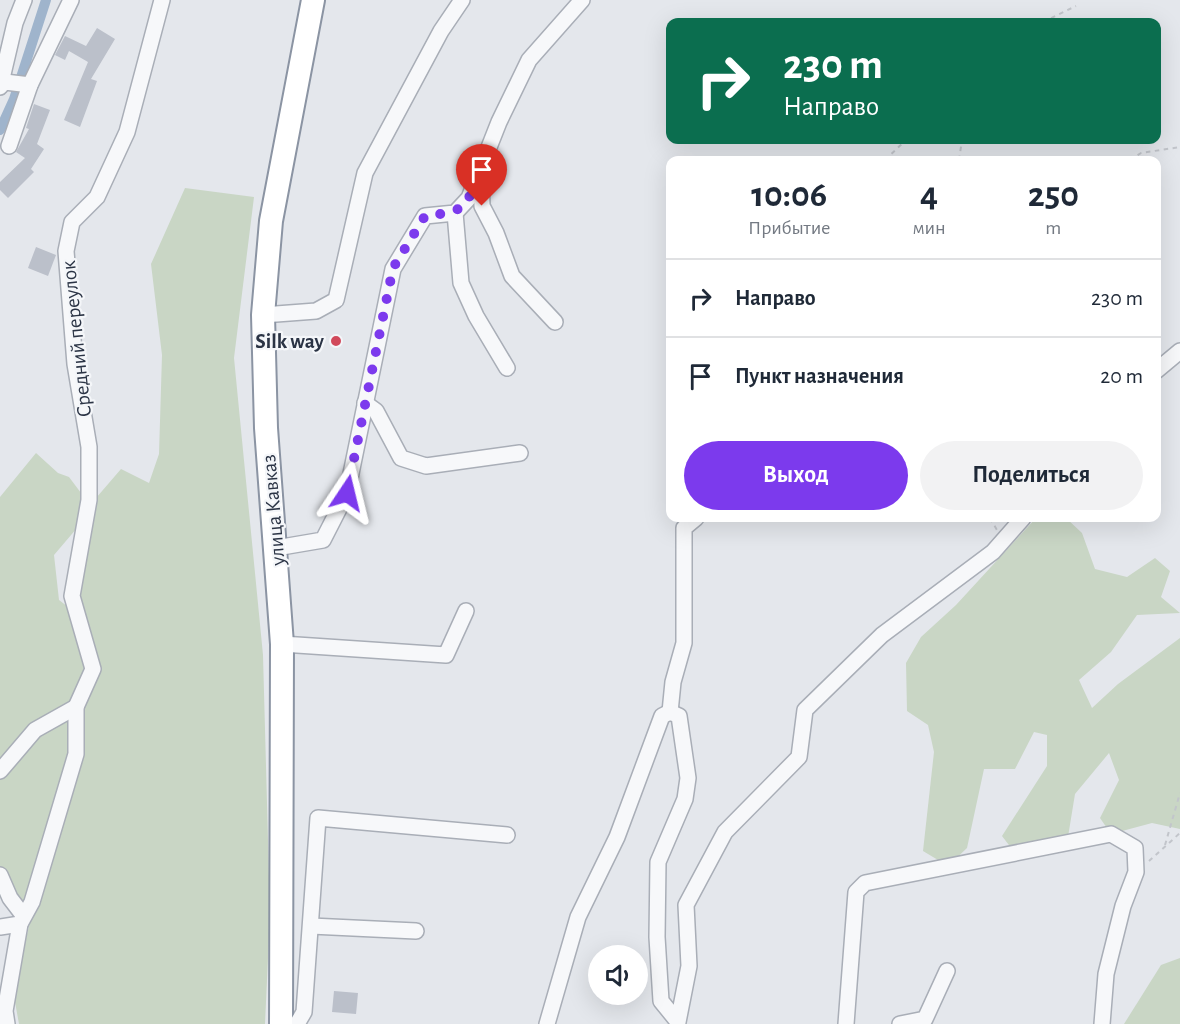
<!DOCTYPE html>
<html lang="ru">
<meta charset="utf-8">
<style>
:root{--surface:#fff;--page:#f2f2f3;--text:#1f2937;--muted:#747a83;--line:#e0e1e3;--accent:#7c3aed}
body{margin:0;font-family:"Alegreya Sans",sans-serif;background:var(--page);color:var(--text);height:100vh;display:flex;flex-direction:column;font-size:22px;white-space:nowrap}
*{box-sizing:border-box;margin:0}
p{font-size:20px;color:var(--muted)}
.icon{flex:none;width:33px;height:33px;fill:none;stroke:currentColor;stroke-width:2;stroke-linecap:round;stroke-linejoin:round}
.map{position:relative;flex:1;overflow:hidden}
.details{position:absolute;left:666px;top:156px;width:495px;height:366px;display:flex;flex-direction:column;background:var(--surface);border-radius:12px;box-shadow:0 6px 24px #0002}
.details>*{flex:none}
.guide{position:absolute;left:666px;top:18px;width:495px;height:126px;border-radius:12px;box-shadow:0 6px 24px #0002;background:#0b6e4f;color:#fff;overflow:hidden}
.buttons{position:absolute;left:588px;top:945px;display:grid;gap:12px}
.buttons a{display:grid;place-items:center;width:60px;height:60px;border-radius:50%;background:var(--surface);box-shadow:0 6px 24px #0002;font-size:30px}
.pin{position:absolute;display:grid;place-items:center;width:51px;height:51px;color:#fff;margin:-62px -26px;border-radius:50% 50% 50% 0;rotate:-45deg;box-shadow:0 0 6px #0007}
.pin .icon{rotate:45deg}
.me{position:absolute;width:66px;margin:-33px;rotate:10deg;stroke-linejoin:round;filter:drop-shadow(0 0 4px #0008)}
.turn{display:flex;align-items:center;gap:21px;height:126px;padding:0 18px;font-size:27px}
.turn .icon{width:78px;height:78px;stroke-width:2.5}
.turn b{display:block;font-size:42px;line-height:51px}
.eta{display:flex;justify-content:space-evenly;align-items:center;height:102px;text-align:center}
.eta b{font-size:36px;font-weight:700;line-height:42px}
.button{display:flex;gap:12px;margin-top:auto;padding:12px 18px}
.button a{flex:1;height:69px;border-radius:36px;background:var(--accent);color:#fff;font-size:24px;font-weight:700;line-height:69px;text-align:center}
.button a+a{background:var(--page);color:var(--text)}
ul{padding:0;list-style:none}
li{display:flex;align-items:center;gap:18px;height:78px;padding:0 18px;border-top:2px solid var(--line)}
li div{flex:1}
li b{display:block;font-size:22px}
li em{font-style:normal}
.map>svg:first-child{display:block}
.green{fill:#c9d6c5}
.lines{fill:none;stroke-linecap:round;stroke-linejoin:round}
.canal{stroke:#9fb4cc;stroke-width:10}
.building{fill:#bbc0ca}
.minor-casing{stroke:#a9aeb7;stroke-width:18}
.highway-casing{stroke:#8b94a3;stroke-width:26}
.path{stroke:#c2c5cb;stroke-width:2;stroke-dasharray:4.5 4.5;stroke-linecap:butt}
.minor{stroke:#f7f8fa;stroke-width:15}
.highway{stroke:#fff;stroke-width:22}
.route{stroke:#7c3aed;stroke-width:10;stroke-dasharray:0 18}
.poi-dot{fill:#d1495b;stroke:#f4f6f9;stroke-width:2}
.labels{text-anchor:middle;stroke-width:4.5;stroke-linejoin:round;paint-order:stroke}
.street-label{font-size:21px;fill:#2b3445;stroke:#f4f6f9}
.poi-label{font-size:21px;font-weight:bold;fill:#2b3445;stroke:#f4f6f9;text-anchor:end}
</style>
<div class="map">
<svg width="1180" height="1024" viewBox="0 0 1180 1024">
<rect width="100%" height="100%" fill="#e4e7ec"/>
<g class="green">
<polygon points="185,188 254,197 234,358 263,655 270,914 265,1024 19,1024 13,991 84,704 100,671 78,597 90,505 121,469 149,483 159,454 162,355 151,264"/>
<polygon points="36,453 58,473 69,477 84,497 77,528 54,555 59,600 72,610 86,659 85,677 75,703 0,767 0,497"/>
<polygon points="1036,518 1066,518 1082,533 1095,569 1127,577 1155,558 1170,571 1161,597 1180,613 1137,615 1111,652 1079,680 1092,708 1118,684 1180,638 1180,829 1152,823 1111,834 1100,818 1119,780 1109,753 1075,794 1067,843 1015,853 1002,836 1047,766 1047,735 1034,732 1015,769 984,769 967,848 948,866 923,851 934,752 928,725 907,711 906,663 921,637 956,605"/>
<polygon points="74,713 70,751 28,899 22,907 0,870 0,776 37,732"/>
<polygon points="1180,958 1180,1024 1124,1024 1161,965"/>
</g>
<g class="lines">
<polyline class="canal" points="0,130 14,99 46,0"/>
</g>
<g class="building">
<polygon points="97,28 115,39 91,79 97,81 80,127 64,120 88,62 69,51 65,60 55,55 65,36 86,46"/>
<polygon points="34,104 50,110 37,144 44,149 31,169 34,172 8,198 0,190 0,182 25,158 16,152 29,129 26,128"/>
<polygon points="36,247 56,255 48,276 28,268"/>
<polygon points="334,991 358,993 356,1014 332,1012"/>
</g>
<g class="lines">
<defs>
<g id="minor">
<polyline points="0,86 5,82 30,85"/>
<polyline points="0,87 15,23 24,0"/>
<polyline points="9,146 30,85 71,0"/>
<polyline points="481,175 482,206 496,233 512,276 555,322"/>
<polyline points="455,213 461,283 476,316 507,368"/>
<polyline points="263,315 316,311 336,300 365,173 441,31 462,0"/>
<polyline points="1156,371 1180,351"/>
<polyline points="365,403 376,411 401,458 426,466 520,453"/>
<polyline points="276,548 323,540 347,493 393,269 425,216 455,213 469,198 499,122 529,60 582,0"/>
<polyline points="282,644 446,655 466,611"/>
<polyline points="670,712 673,682 684,643 684,528 696,518"/>
<polyline points="0,771 35,730 76,707"/>
<polyline points="0,875 10,898 23,915"/>
<polyline points="311,926 416,931"/>
<polyline points="0,927 20,924"/>
<polyline points="7,1024 5,1011 20,924 32,902 76,754 76,707 93,669 72,596 89,500 89,447 75,364 66,251 72,222 97,197 127,132 162,0"/>
<polyline points="297,1024 304,1012 318,818 507,835"/>
<polyline points="547,1024 578,917 617,837 662,716 670,712 679,716 688,778 685,799 658,862 657,937 661,1001 678,1022 689,966 686,905 725,832 799,757 805,710 882,635 993,552 1023,518"/>
<polyline points="846,1024 856,892 865,883 1111,834 1135,848 1136,872 1123,906 1106,974 1102,1024"/>
<polyline points="900,1024 925,1019 947,971"/>
</g>
<polyline id="highway" points="281,1024 282,644 266,428 263,315 271,221 313,0"/>
</defs>
<use href="#minor" class="minor-casing"/>
<use href="#highway" class="highway-casing"/>
<g class="path">
<polyline points="1043,22 1076,6"/>
<polyline points="885,160 906,140"/>
<polyline points="959,160 962,140"/>
<polyline points="1130,160 1141,153 1180,147"/>
<polyline points="990,518 997,530"/>
<polyline points="1165,845 1180,793"/>
<polyline points="1149,861 1180,833"/>
</g>
<use href="#minor" class="minor"/>
<use href="#highway" class="highway"/>
</g>
<g class="lines">
<path class="route" d="M347,493l46,-225 32,-52c44,-5 40,-8 56,-48l1,38"/>
</g>
<circle class="poi-dot" cx="336" cy="341" r="6"/>
<g class="labels">
<g class="street-label">
<text transform="translate(76 339) rotate(-96)" y="7">Средний переулок</text>
<text transform="translate(273 510) rotate(-95)" y="7">улица Кавказ</text>
</g>
<g class="poi-label">
<text x="324" y="348">Silk way</text>
</g>
</g>
</svg>
<div class="buttons">
<a><svg class="icon" aria-label="sound" viewBox="0 0 24 24"><path d="M4 9h4l5-4v14l-5-4H4zM17 9q2 3 0 6"/></svg></a>
</div>
<div class="pin" style="left:482px;top:206px;background:#d93025"><svg class="icon" aria-label="arrive" viewBox="0 0 24 24"><path d="M6 21V4h12l-3 4 3 4H6"/></svg></div>
<svg class="me" style="left:347px;top:493px" viewBox="-20 -20 40 40"><path d="M0-17L14 15 0 8-14 15z" fill="#7c3aed" stroke="#fff" stroke-width="4"/></svg>
<div class="guide">
<div class="turn"><svg class="icon" aria-label="right" viewBox="0 0 24 24"><path d="M7 20v-9h11M14 6l5 5-5 5"/></svg><div><b>230 m</b>Направо</div></div>
</div>
<section class="details">
<div class="eta">
<div><b>10:06</b><p>Прибытие</p></div>
<div><b>4</b><p>мин</p></div>
<div><b>250</b><p>m</p></div>
</div>
<ul>
<li><svg class="icon" aria-label="right" viewBox="0 0 24 24"><path d="M7 20v-9h11M14 6l5 5-5 5"/></svg><div><b>Направо</b></div><em>230 m</em></li>
<li><svg class="icon" aria-label="arrive" viewBox="0 0 24 24"><path d="M6 21V4h12l-3 4 3 4H6"/></svg><div><b>Пункт назначения</b></div><em>20 m</em></li>
</ul>
<div class="button"><a>Выход</a><a>Поделиться</a></div>
</section>
</div>
